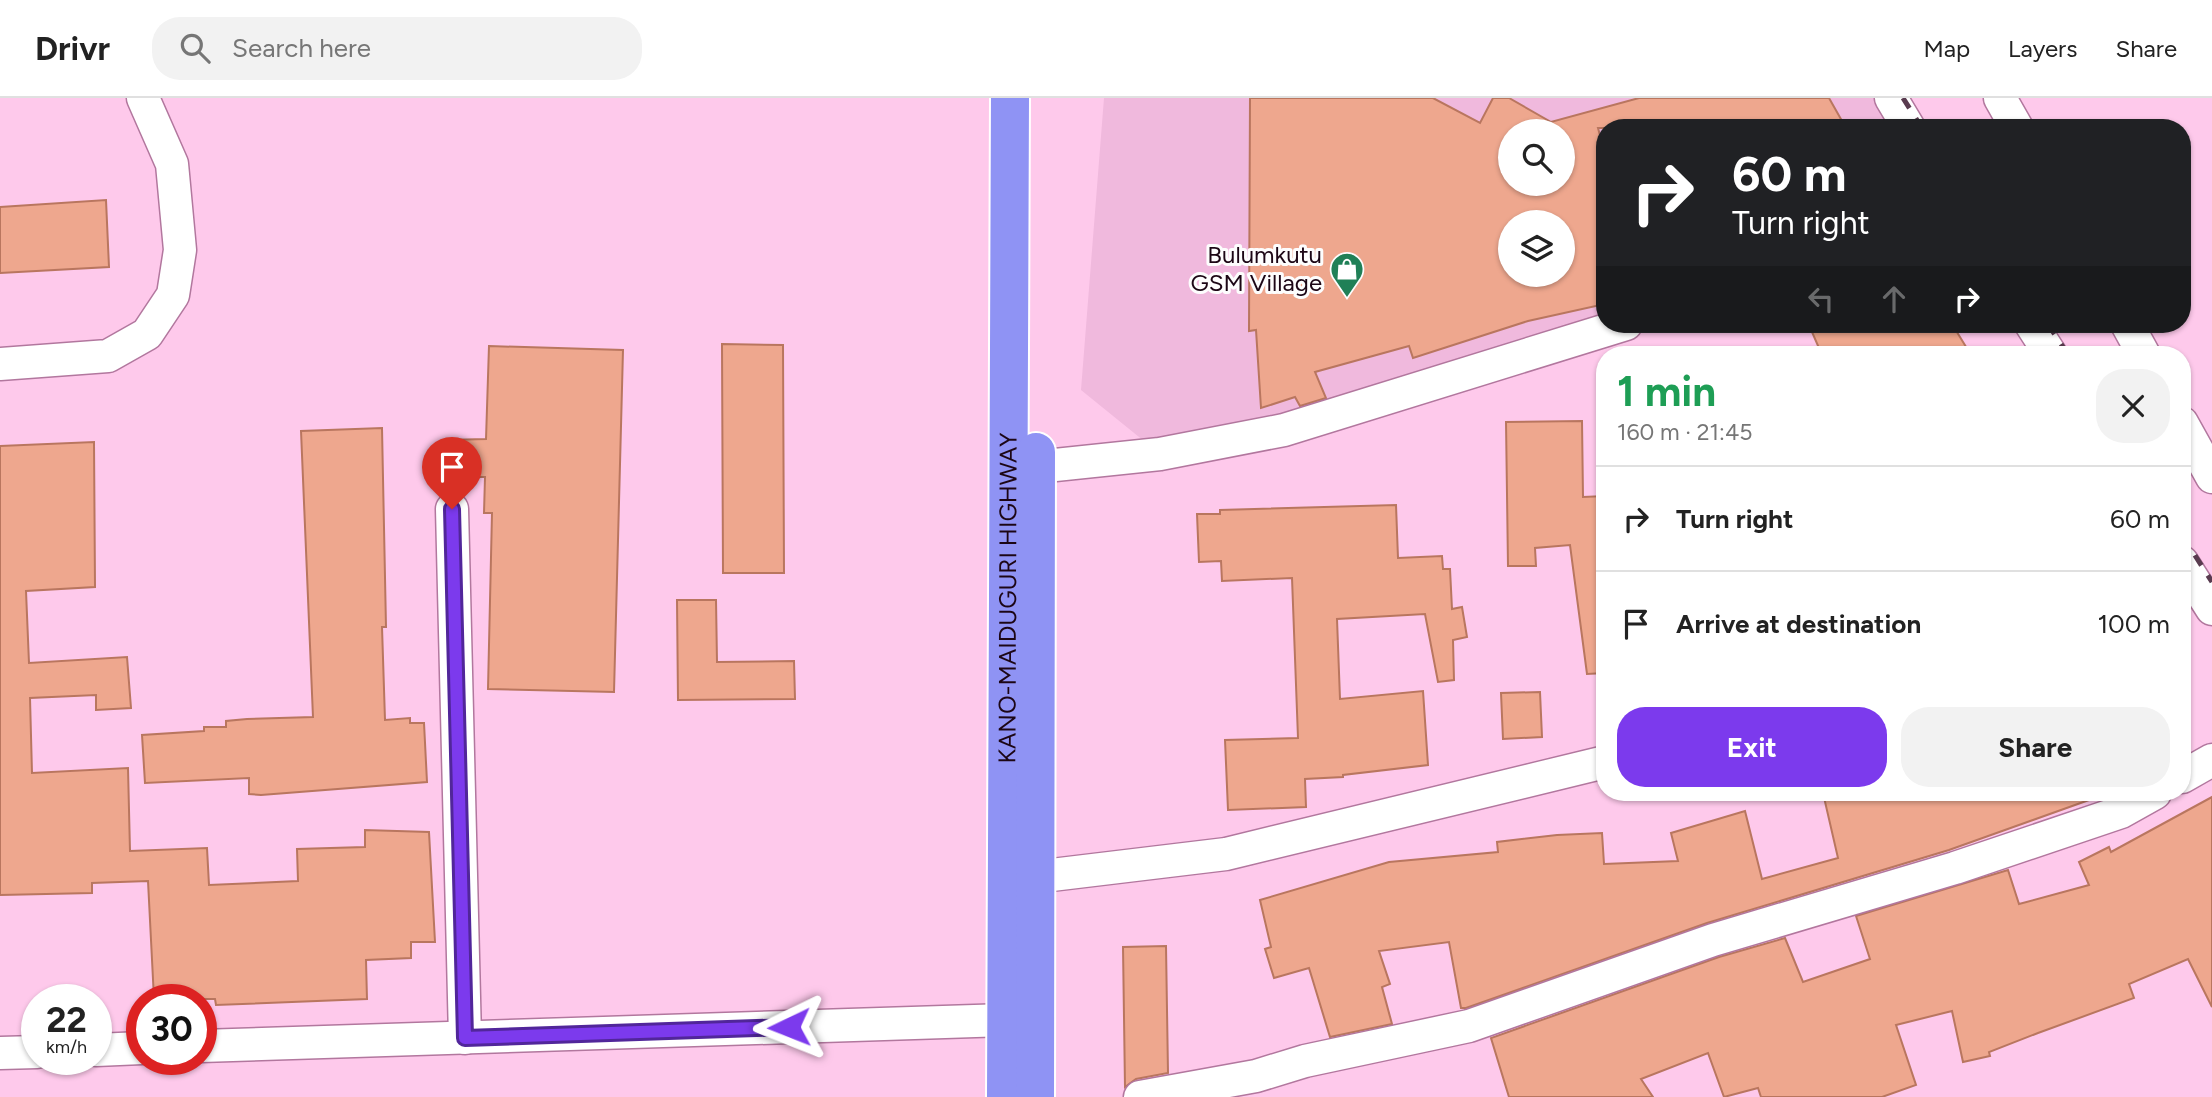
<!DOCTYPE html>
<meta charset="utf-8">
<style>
:root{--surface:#fff;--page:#f2f2f2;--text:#222;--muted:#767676;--line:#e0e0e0;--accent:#7c3aed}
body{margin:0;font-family:Figtree,sans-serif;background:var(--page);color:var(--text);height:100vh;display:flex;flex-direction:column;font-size:26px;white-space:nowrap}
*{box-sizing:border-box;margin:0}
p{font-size:23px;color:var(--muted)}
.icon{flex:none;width:38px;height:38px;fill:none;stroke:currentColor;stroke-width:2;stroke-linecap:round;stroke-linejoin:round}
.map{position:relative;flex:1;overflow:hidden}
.details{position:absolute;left:1596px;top:248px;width:595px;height:455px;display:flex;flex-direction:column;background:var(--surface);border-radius:28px;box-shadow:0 2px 5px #0004}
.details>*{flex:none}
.guide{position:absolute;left:1596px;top:21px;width:595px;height:214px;border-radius:28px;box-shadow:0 2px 5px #0004;background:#202124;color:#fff;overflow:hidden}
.buttons{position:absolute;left:1498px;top:21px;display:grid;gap:14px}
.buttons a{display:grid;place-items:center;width:77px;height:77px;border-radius:50%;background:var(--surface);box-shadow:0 2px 5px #0004;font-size:35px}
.speed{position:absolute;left:21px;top:886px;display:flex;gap:14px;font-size:35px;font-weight:700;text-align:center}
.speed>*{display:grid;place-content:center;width:91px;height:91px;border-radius:50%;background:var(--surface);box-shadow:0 2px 5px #0004;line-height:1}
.speed small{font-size:18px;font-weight:400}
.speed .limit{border:10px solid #d22;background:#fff;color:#111}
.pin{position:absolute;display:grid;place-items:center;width:60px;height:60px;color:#fff;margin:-72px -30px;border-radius:50% 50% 50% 0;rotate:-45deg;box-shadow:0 0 7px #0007}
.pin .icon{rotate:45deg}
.me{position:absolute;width:77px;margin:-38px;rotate:268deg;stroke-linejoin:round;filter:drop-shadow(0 0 5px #0008)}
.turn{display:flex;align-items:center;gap:24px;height:147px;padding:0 21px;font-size:32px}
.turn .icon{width:91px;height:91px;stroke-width:2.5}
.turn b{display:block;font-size:49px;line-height:60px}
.lanes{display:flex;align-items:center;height:66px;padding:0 21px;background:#0003;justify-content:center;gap:35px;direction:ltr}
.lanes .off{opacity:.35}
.round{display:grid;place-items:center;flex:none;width:74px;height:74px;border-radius:28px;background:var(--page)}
.summary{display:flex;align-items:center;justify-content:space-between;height:119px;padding:0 21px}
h1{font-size:42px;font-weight:700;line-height:52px;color:#1e9e55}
.cta{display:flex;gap:14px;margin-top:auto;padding:14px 21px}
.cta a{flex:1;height:80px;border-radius:28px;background:var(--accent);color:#fff;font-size:28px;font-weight:700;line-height:80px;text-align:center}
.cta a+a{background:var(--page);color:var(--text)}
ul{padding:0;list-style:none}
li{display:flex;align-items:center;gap:21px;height:105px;padding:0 21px;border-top:2px solid var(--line)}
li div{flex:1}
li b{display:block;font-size:26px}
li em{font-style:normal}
header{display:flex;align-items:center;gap:42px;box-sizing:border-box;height:98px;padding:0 35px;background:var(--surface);border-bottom:2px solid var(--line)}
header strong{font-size:33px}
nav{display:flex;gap:38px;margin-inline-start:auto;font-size:24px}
.search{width:490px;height:63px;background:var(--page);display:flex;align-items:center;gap:18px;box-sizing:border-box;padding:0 24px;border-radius:28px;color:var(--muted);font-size:26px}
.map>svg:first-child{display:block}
.built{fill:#f0b9dd;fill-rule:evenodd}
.building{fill:#eea78e;stroke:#b9765f;stroke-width:2;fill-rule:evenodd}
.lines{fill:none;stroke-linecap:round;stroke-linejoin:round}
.street-casing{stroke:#b2779e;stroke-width:35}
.highway-casing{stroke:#fff;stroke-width:42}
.street{stroke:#fff;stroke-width:32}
.highway{stroke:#8f93f4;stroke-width:38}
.rail{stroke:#593b4f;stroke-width:5;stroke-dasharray:12 12;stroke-linecap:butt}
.route-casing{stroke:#51269a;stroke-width:18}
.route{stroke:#7c3aed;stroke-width:12}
.labels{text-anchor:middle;stroke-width:6;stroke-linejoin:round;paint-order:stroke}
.poi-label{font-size:24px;fill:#1c0615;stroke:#fdfdfd;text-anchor:end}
.street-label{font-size:24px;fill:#1c0615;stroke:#fdfdfd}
</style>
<header>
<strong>Drivr</strong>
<div class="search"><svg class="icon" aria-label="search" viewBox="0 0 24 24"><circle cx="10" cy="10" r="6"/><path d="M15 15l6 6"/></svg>Search here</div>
<nav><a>Map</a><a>Layers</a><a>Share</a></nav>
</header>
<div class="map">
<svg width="2212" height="999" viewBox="0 0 2212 999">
<rect width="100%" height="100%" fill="#fec9eb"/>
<path class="built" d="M1104,0h781l20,30h-300v196l-445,130 -79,-64zM1510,33h53v53h-53zM1510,124h53v53h-53z"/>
<g class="building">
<path d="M1250,0h183l47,25 13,-25h16l42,24 88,-24h190l17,30h-248l7,26v150l-77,17 -115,37 -4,-12 -94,26 11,26 -26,8 -5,-9 -34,11 -5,-78 -7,1zM1510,33h53v53h-53zM1510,124h53v53h-53z"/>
<polygon points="106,102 109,169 0,175 0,109"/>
<polygon points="1831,226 1952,226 1971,257 1822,257 1812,234"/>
<polygon points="722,246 783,247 784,475 723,475"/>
<polygon points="489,248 623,252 614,594 488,591 492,415 484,415 485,379 446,379 446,342 486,341"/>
<polygon points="1582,323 1583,399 1605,398 1605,575 1587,576 1570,447 1535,450 1536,468 1508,468 1506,324"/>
<polygon points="382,330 386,529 382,529 385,622 410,620 410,625 424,625 427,684 261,697 249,696 249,680 145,685 142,637 204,633 204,629 226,629 226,623 247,621 313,619 301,333"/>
<polygon points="94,344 95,489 26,493 29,565 127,559 131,610 96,612 96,597 30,600 32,675 128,670 130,753 207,750 209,787 298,783 297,751 365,749 365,732 429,734 435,844 411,844 411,860 366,862 367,901 216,907 215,901 154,901 148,783 92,785 92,795 0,797 0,348"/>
<polygon points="1396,407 1398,460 1442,458 1443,471 1450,471 1452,511 1462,509 1467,539 1453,542 1454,582 1438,584 1425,516 1337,521 1340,601 1423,593 1428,667 1343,677 1343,679 1305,681 1306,709 1228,712 1225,642 1298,640 1292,480 1222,483 1221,463 1199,464 1197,416 1220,416 1220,412"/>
<polygon points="677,502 716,502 717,564 794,563 795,601 678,602"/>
<polygon points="1540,594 1542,639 1503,641 1501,595"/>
<polygon points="1823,695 2103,697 1949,752 1707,825 1466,910 1461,910 1449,844 1379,853 1390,886 1382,889 1392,926 1330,939 1309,870 1274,880 1265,851 1271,849 1260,802 1389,764 1498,754 1497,744 1557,737 1602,735 1604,766 1678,763 1671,735 1745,713 1762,781 1838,760"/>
<polygon points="2212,699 2212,909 2188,861 2129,886 2134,900 2038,935 1989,954 1990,958 1963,964 1952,913 1896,927 1916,987 1882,999 1761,999 1758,990 1724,999 1708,955 1641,981 1653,999 1509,999 1491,940 1719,859 1785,840 1803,884 1870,861 1856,818 2008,772 2019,806 2089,787 2079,764 2109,749 2111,754"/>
<polygon points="1166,848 1168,975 1136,981 1125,989 1123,849"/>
</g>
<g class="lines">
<defs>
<g id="street">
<polyline points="1891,0 1909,30"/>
<polyline points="2000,0 2017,30"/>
<polyline points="2031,226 2051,257"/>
<polyline points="2127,226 2144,257"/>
<polyline points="0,266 108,258 147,236 173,197 180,152 172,66 143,0"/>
<polyline points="2182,325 2212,379"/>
<polyline points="1036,369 1160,356 1284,332 1626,226"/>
<polyline points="452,411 465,940"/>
<polyline points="2182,464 2212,511"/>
<polyline points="2182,679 2212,662"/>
<polyline points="1035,779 1226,756 1605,664"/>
<polyline points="201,948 1006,922"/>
<polyline points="96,952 142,950"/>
<polyline points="0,955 37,954"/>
<polyline points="1140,999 1256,978 1305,963 1469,928 1713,842 1955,770 2121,714 2155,695"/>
</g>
<g id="highway">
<path id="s1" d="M1006,999l4,-999"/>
<polyline points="1035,999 1036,354"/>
</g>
</defs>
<use href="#street" class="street-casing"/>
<use href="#highway" class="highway-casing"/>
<use href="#street" class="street"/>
<use href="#highway" class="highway"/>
<g class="rail">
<polyline points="1903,0 1922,30"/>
<polyline points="2048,226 2068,257"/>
<polyline points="2182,437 2212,484"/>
</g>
</g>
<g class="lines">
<defs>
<polyline id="route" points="452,411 465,940 789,929"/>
</defs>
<use href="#route" class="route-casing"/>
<use href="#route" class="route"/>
</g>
<defs>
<symbol id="shop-pin" viewBox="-11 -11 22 30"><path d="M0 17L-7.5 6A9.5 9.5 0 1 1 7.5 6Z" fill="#208057" stroke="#fdfdfd"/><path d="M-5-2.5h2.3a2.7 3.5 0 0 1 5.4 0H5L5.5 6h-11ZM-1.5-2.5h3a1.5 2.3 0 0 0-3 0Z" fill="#fff"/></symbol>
</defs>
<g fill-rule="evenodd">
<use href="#shop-pin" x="1328" y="152" width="38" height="52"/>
</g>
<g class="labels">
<g class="poi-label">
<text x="1322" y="165">Bulumkutu<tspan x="1322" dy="28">GSM Village</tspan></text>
</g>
<g class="street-label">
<text dy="8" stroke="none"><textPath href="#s1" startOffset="499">KANO-MAIDUGURI HIGHWAY</textPath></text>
</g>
</g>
</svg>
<div class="buttons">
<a><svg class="icon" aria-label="search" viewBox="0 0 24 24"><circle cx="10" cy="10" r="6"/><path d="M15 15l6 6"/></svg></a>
<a><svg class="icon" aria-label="layers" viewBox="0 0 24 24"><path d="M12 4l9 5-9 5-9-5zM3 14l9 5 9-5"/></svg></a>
</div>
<div class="speed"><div>22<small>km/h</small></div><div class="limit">30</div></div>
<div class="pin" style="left:452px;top:411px;background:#d93025"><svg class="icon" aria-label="arrive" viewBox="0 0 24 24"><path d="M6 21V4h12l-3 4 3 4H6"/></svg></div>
<svg class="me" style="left:789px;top:929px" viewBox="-20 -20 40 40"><path d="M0-17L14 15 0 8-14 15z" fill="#7c3aed" stroke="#fff" stroke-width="4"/></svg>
<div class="guide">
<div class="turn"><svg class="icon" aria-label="right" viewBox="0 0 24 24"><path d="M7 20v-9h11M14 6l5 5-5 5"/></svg><div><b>60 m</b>Turn right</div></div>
<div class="lanes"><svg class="icon off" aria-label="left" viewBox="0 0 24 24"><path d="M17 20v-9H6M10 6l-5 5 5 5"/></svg><svg class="icon off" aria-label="ahead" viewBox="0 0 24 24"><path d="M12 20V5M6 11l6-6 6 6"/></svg><svg class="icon" aria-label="right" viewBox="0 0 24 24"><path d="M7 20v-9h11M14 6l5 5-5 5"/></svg></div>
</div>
<section class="details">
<div class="summary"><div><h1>1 min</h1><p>160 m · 21:45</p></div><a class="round"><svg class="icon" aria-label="close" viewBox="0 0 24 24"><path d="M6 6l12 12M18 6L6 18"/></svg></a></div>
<ul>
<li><svg class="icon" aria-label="right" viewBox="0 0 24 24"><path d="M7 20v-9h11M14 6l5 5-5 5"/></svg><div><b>Turn right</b></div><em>60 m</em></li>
<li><svg class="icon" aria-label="arrive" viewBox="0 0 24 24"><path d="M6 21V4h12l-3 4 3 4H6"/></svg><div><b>Arrive at destination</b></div><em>100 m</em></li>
</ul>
<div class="cta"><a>Exit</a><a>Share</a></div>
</section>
</div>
